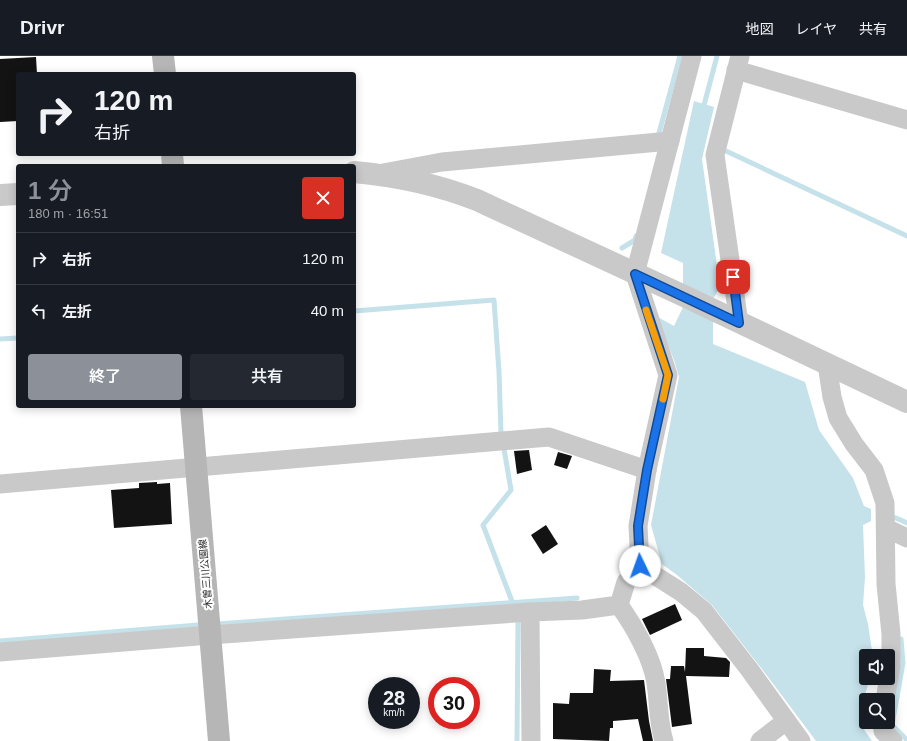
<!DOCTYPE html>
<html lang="ja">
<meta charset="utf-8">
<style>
:root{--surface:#171b24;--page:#242831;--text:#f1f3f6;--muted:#9ea1a6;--line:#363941;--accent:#8c9099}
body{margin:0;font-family:Arial,"Noto Sans JP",sans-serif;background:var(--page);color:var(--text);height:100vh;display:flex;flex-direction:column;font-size:15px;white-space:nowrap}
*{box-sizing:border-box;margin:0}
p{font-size:13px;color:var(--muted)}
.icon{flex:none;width:22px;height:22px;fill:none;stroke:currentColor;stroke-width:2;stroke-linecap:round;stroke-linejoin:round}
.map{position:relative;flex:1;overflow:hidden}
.details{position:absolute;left:16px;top:108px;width:340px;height:244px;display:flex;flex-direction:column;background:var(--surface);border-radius:4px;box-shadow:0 2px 10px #0003}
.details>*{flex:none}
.guide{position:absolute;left:16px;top:16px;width:340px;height:84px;border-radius:4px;box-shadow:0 2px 10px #0003;background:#171b24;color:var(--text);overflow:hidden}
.fabs{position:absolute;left:859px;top:593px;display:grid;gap:8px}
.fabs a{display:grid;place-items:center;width:36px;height:36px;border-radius:4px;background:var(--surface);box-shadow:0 2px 10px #0003;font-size:20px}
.speed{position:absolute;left:368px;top:621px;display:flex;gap:8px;font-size:20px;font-weight:700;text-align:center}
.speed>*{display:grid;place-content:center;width:52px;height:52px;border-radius:50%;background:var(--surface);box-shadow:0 2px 10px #0003;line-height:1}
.speed small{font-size:10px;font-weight:400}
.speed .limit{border:6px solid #d22;background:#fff;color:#111}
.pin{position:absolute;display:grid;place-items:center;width:34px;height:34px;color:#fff;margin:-17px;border-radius:8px;box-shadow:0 2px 6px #0006}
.me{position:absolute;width:44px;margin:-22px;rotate:357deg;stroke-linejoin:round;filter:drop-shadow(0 0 3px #0008)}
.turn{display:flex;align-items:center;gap:14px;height:84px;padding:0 12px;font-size:18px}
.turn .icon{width:52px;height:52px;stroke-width:2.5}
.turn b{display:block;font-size:28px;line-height:34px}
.round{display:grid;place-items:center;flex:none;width:42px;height:42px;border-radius:4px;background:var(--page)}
.head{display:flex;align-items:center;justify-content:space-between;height:68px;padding:0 12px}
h1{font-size:24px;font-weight:600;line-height:30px;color:var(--accent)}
.primary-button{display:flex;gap:8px;margin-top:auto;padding:8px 12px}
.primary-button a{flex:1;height:46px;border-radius:4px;background:var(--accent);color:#fff;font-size:16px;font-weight:600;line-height:46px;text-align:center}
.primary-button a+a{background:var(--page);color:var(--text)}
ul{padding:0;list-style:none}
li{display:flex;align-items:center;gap:12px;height:52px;padding:0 12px;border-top:1px solid var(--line)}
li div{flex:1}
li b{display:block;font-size:15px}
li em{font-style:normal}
header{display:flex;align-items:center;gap:24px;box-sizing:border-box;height:56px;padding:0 20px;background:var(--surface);border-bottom:1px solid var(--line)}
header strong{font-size:19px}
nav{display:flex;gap:22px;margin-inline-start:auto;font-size:14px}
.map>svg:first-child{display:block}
.water{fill:#c5e1ea}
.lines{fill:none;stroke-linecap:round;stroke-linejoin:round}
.stream{stroke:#c5e1ea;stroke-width:5}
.building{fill:#131313}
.minor{stroke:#c9c9c9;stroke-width:19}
.tertiary{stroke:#c9c9c9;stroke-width:22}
.secondary{stroke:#b6b6b6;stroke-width:22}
.route-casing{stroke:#114b97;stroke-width:10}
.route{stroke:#1a73e8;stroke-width:7}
.slow{stroke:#f59e0b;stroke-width:7}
.labels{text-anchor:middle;stroke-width:4;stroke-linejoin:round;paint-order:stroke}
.street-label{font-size:10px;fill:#2c2c2c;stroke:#fff}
</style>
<header>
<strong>Drivr</strong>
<nav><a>地図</a><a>レイヤ</a><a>共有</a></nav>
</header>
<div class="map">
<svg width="907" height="685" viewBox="0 0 907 685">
<rect width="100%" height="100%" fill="#fff"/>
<path class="water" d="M694,45l20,6 -12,52 18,128 -7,12v45l92,38 14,48 34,48 11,28 7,3v12l-8,4 2,52 -2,28 5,19 4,27 -1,5h-5v22h3c-2,17 -13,36 -4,53 2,3 5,7 7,10h-56l-48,-64 -56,-72 -35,-30 -15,-11 -11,-39 28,-148 -5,-17 -18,-44 18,10 9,-19v-44l-22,-10z"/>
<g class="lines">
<g class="stream">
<polyline points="703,53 717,0"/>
<polyline points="659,77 680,0"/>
<polyline points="726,95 907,180"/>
<polyline points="622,192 635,184 636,180"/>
<polyline points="354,255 494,244 499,316 501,377"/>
<polyline points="0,283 18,282"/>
<polyline points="504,393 511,434 483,469 513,548"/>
<polyline points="889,461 896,462 907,467"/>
<polyline points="217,568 577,542"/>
<polyline points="901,583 903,607 892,669 907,684"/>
<polyline points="0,585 198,569"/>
<polyline points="517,685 518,565"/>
</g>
</g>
<g class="building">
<polygon points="36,1 37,18 18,18 18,65 0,66 0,3"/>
<polygon points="529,394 532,414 517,418 514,395"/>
<polygon points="558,396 572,400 567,413 554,409"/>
<polygon points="157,426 157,428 170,427 172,468 114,472 111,434 139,432 139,427"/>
<polygon points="546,469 558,488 543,498 531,479"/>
<polygon points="675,548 682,564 650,579 642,563"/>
<polygon points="686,592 704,592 704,600 726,602 730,606 729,621 686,620 692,668 672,671 666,623 670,623 671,610 684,610 685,616"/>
<polygon points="594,613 611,614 610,625 644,624 649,665 653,685 643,685 638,663 613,665 613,672 610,672 609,685 553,683 553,647 569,648 570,637 593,637"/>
</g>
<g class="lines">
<g class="minor">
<polyline points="736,14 907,64"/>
<polyline points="383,117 442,106 670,85"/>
<polyline points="739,267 715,99 740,0"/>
<polyline points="827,308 832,341 838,362 854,388 874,414 885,447 886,528 891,578 891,610 885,644"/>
<polyline points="0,428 549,381 647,414"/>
<polyline points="886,472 907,482"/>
<polyline points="640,510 681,536 704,555 749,613 801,685"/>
<path d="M619,549c15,21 33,52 37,78 3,19 2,39 8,58"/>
<polyline points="0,596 210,579 530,556"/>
<polyline points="882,666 883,675 893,685"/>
<polyline points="531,685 530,556 582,554 619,549 626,526 640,510 638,470 647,414 668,319 635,218 692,0"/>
<polyline points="760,685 786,665"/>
</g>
<g class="tertiary">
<path d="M354,116c44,4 82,12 123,28l205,95 225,107"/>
<polyline points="0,139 18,138"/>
</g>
<g class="secondary">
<polyline points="163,0 165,18"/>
<polyline points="172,98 173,110"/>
<polyline points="191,350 219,685"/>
</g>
</g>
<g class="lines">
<defs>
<polyline id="route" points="640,510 638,470 647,414 668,319 635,218 739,267 733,221"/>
</defs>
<use href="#route" class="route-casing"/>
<use href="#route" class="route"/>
<polyline class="slow" points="646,254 668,319 663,343"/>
</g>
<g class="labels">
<g class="street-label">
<text transform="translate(205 518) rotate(-95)" y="4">木曽三川公園線</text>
</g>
</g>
</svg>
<div class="fabs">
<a><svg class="icon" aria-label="sound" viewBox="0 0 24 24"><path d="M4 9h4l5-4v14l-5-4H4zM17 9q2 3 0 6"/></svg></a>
<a><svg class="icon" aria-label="search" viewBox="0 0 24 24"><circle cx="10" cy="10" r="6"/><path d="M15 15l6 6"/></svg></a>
</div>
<div class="speed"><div>28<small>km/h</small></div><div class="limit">30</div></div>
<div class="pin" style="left:733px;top:221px;background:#d93025"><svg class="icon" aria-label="arrive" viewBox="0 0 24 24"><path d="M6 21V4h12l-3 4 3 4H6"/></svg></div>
<svg class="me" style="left:640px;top:510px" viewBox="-20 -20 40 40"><circle r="19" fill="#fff"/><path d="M0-13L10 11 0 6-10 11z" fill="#1a73e8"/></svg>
<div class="guide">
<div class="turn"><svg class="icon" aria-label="right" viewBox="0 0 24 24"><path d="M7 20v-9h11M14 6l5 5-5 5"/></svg><div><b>120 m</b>右折</div></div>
</div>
<section class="details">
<div class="head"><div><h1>1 分</h1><p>180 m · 16:51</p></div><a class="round" style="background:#d93025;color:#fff"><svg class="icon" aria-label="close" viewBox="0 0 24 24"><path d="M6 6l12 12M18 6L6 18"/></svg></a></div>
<ul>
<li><svg class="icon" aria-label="right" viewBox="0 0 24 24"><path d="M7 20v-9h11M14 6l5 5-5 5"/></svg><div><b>右折</b></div><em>120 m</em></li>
<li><svg class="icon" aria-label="left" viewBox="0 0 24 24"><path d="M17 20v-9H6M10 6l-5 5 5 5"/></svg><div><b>左折</b></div><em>40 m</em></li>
</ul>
<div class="primary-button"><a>終了</a><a>共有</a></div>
</section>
</div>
